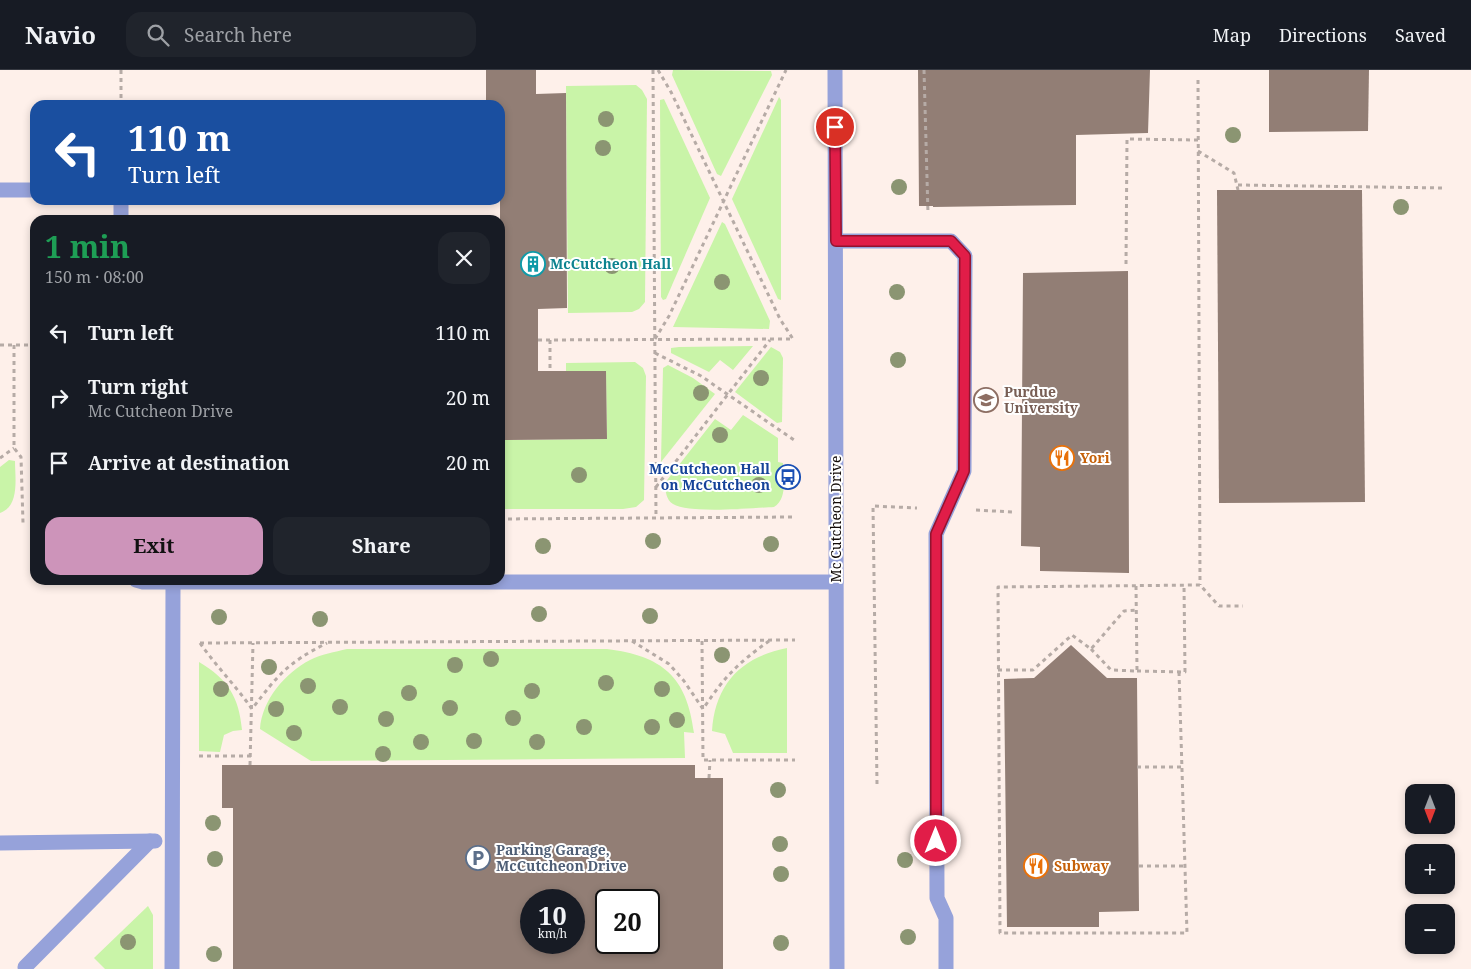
<!DOCTYPE html>
<meta charset="utf-8">
<style>
:root{--surface:#171b24;--page:#20242c;--text:#f1f3f6;--muted:#9ea1a6;--line:#363941;--accent:#cd94ba}
body{margin:0;font-family:"Noto Serif",serif;background:var(--page);color:var(--text);height:100vh;display:flex;flex-direction:column;font-size:19px;white-space:nowrap}
*{box-sizing:border-box;margin:0}
p{font-size:16px;color:var(--muted)}
.icon{flex:none;width:28px;height:28px;fill:none;stroke:currentColor;stroke-width:2;stroke-linecap:round;stroke-linejoin:round}
.map{position:relative;flex:1;overflow:hidden}
.panel{position:absolute;left:30px;top:145px;width:475px;height:370px;display:flex;flex-direction:column;background:var(--surface);border-radius:15px;box-shadow:0 2px 8px #0003}
.panel>*{flex:none}
.guide{position:absolute;left:30px;top:30px;width:475px;height:105px;border-radius:15px;box-shadow:0 2px 8px #0003;background:#1a4fa0;color:#fff;overflow:hidden}
.needle{width:32px;rotate:180deg}
.tools{position:absolute;left:1405px;top:714px;display:grid;gap:10px}
.tools a{display:grid;place-items:center;width:50px;height:50px;border-radius:10px;background:var(--surface);box-shadow:0 2px 8px #0003;font-size:25px}
.speed{position:absolute;left:520px;top:819px;display:flex;gap:10px;font-size:25px;font-weight:700;text-align:center}
.speed>*{display:grid;place-content:center;width:65px;height:65px;border-radius:50%;background:var(--surface);box-shadow:0 2px 8px #0003;line-height:1}
.speed small{font-size:12px;font-weight:400}
.speed .limit{border:2px solid #111;border-radius:8px;background:#fff;color:#111}
.pin{position:absolute;display:grid;place-items:center;width:42px;height:42px;color:#fff;margin:-21px;border:2px solid #fff;border-radius:50%;box-shadow:0 1px 5px #0007}
.me{position:absolute;width:55px;margin:-28px;rotate:0deg;stroke-linejoin:round;filter:drop-shadow(0 0 4px #0008)}
.turn{display:flex;align-items:center;gap:18px;height:105px;padding:0 15px;font-size:22px}
.turn .icon{width:65px;height:65px;stroke-width:2.5}
.turn b{display:block;font-size:35px;line-height:42px}
.round{display:grid;place-items:center;flex:none;width:52px;height:52px;border-radius:15px;background:var(--page)}
.headline{display:flex;align-items:center;justify-content:space-between;height:85px;padding:0 15px}
h1{font-size:30px;font-weight:700;line-height:38px;color:#1e9e55}
.action{display:flex;gap:10px;margin-top:auto;padding:10px 15px}
.action a{flex:1;height:58px;border-radius:15px;background:var(--accent);color:#111;font-size:20px;font-weight:700;line-height:58px;text-align:center}
.action a+a{background:var(--page);color:var(--text)}
ul{padding:0;list-style:none}
li{display:flex;align-items:center;gap:15px;height:65px;padding:0 15px}
li div{flex:1}
li b{display:block;font-size:19px}
li em{font-style:normal}
header{display:flex;align-items:center;gap:30px;box-sizing:border-box;height:70px;padding:0 25px;background:var(--surface);border-bottom:1px solid var(--line)}
header strong{font-size:24px}
nav{display:flex;gap:28px;margin-inline-start:auto;font-size:18px}
.search{width:350px;height:45px;background:var(--page);display:flex;align-items:center;gap:12px;box-sizing:border-box;padding:0 18px;border-radius:15px;color:var(--muted);font-size:19px}
.map>svg:first-child{display:block}
.green{fill:#c9f4a8}
.building{fill:#927e75;fill-rule:evenodd}
.lines{fill:none;stroke-linecap:round;stroke-linejoin:round}
.path{stroke:#b6aba6;stroke-width:3;stroke-dasharray:4 4;stroke-linecap:butt}
.lane{stroke:#96a2da;stroke-width:15}
.street{stroke:#96a2da;stroke-width:15}
.tree{fill:#8b9572}
.route-casing{stroke:#92132f;stroke-width:12}
.route{stroke:#e11d48;stroke-width:9}
.labels{text-anchor:middle;stroke-width:4;stroke-linejoin:round;paint-order:stroke}
.culture-label{font-size:14px;font-weight:bold;fill:#0d838f;stroke:#fff;text-anchor:start}
.education-label{font-size:14px;font-weight:bold;fill:#785e54;stroke:#fff;text-anchor:start}
.food-label{font-size:14px;font-weight:bold;fill:#c56008;stroke:#fff;text-anchor:start}
.transit-label{font-size:14px;font-weight:bold;fill:#164399;stroke:#fff;text-anchor:end}
.street-label{font-size:14px;fill:#110a07;stroke:#fff}
.service-label{font-size:14px;font-weight:bold;fill:#4e5e75;stroke:#fff;text-anchor:start}
</style>
<header>
<strong>Navio</strong>
<div class="search"><svg class="icon" aria-label="search" viewBox="0 0 24 24"><circle cx="10" cy="10" r="6"/><path d="M15 15l6 6"/></svg>Search here</div>
<nav><a>Map</a><a>Directions</a><a>Saved</a></nav>
</header>
<div class="map">
<svg width="1471" height="899" viewBox="0 0 1471 899">
<rect width="100%" height="100%" fill="#fef0ea"/>
<g class="green">
<polygon points="673,0 771,1 772,5 721,106 717,104 672,5"/>
<polygon points="636,15 642,20 647,29 645,232 639,239 632,242 568,243 566,16"/>
<polygon points="779,27 781,30 781,230 778,229 732,129"/>
<polygon points="664,29 710,128 666,229 663,230 661,227 660,30"/>
<polygon points="722,152 725,154 770,251 769,259 673,257"/>
<polygon points="753,276 733,300 720,290 709,302 671,283 671,278 679,277"/>
<polygon points="771,277 780,282 783,288 782,352 777,353 735,322"/>
<polygon points="635,292 643,298 646,306 644,430 636,437 623,439 500,439 500,370 607,369 606,301 566,301 566,293"/>
<polygon points="668,295 693,308 715,324 661,392 663,298"/>
<path d="M743,345l35,23v24l5,1c0,15 5,35 -9,44 -21,1 -85,7 -101,-3 -7,-4 -7,-13 -9,-20l51,-65 16,11z"/>
<path d="M9,390l6,1c0,17 5,45 -15,52v-46z"/>
<path d="M787,578v105h-54l-8,-19 -13,-3c3,-47 29,-74 75,-83z"/>
<path d="M347,579h260c55,7 80,27 87,84l-10,-1 1,26 -374,3 -51,-32c2,-29 25,-56 50,-69 11,-6 25,-8 37,-11z"/>
<path d="M199,592c29,17 40,35 43,68l-9,1 -9,4 -4,17 -21,-1z"/>
<polygon points="148,836 153,845 153,899 105,899 94,888"/>
</g>
<g class="building">
<polygon points="486,0 536,0 536,24 566,23 567,238 538,239 538,301 606,301 607,369 500,370 500,35 486,35"/>
<polygon points="918,0 1150,0 1148,63 1076,65 1076,135 933,137 933,136 919,136"/>
<polygon points="1269,0 1369,0 1368,61 1269,62"/>
<polygon points="1217,120 1362,120 1365,432 1219,433"/>
<polygon points="1128,201 1129,503 1040,501 1040,477 1021,476 1023,203"/>
<polygon points="1071,575 1107,608 1137,608 1139,841 1099,842 1099,857 1007,857 1004,609 1034,608"/>
<path d="M222,695h473v13h28v191h-490v-161h-11zM531,830h43v42h-43zM606,830h43v42h-43z"/>
</g>
<g class="lines">
<g class="path">
<polyline points="121,0 121,35"/>
<polyline points="653,0 656,448"/>
<polyline points="658,0 671,22 780,249 793,269"/>
<polyline points="924,0 928,144"/>
<polyline points="1198,10 1200,515"/>
<polyline points="1198,81 1234,103 1238,120"/>
<polyline points="1238,115 1444,118"/>
<polyline points="1126,194 1127,69 1198,70"/>
<polyline points="655,269 669,246 786,0"/>
<polyline points="538,270 793,269"/>
<polyline points="550,270 550,301"/>
<polyline points="0,275 35,275"/>
<polyline points="14,275 14,378 21,387 23,453"/>
<polyline points="655,283 701,306 794,370"/>
<polyline points="0,388 14,378"/>
<polyline points="656,417 770,270"/>
<polyline points="976,440 1012,442"/>
<polyline points="500,449 794,447"/>
<path d="M632,571l37,23 15,17 19,28c22,-33 34,-45 66,-68"/>
<polyline points="702,571 703,690 795,690"/>
<polyline points="200,573 795,570"/>
<path d="M200,573c16,23 36,43 52,66 26,-34 35,-46 75,-66"/>
<polyline points="1091,579 1111,600 1137,601 1136,515"/>
<polyline points="998,600 1033,600 1072,565 1091,579 1124,541 1137,540"/>
<polyline points="1137,601 1185,602 1184,515"/>
<polyline points="1179,602 1187,863 1000,863 998,517 1200,515 1219,536 1243,536"/>
<polyline points="199,686 251,686"/>
<polyline points="250,695 253,573"/>
<polyline points="1137,697 1182,697"/>
<polyline points="709,708 710,690"/>
<polyline points="877,714 873,436 917,438"/>
<polyline points="1139,796 1185,796"/>
</g>
<g class="lane">
<polyline points="0,120 35,120"/>
<polyline points="121,130 121,150"/>
<polyline points="836,171 951,171 965,186 964,401 936,464 937,828 946,848 946,899"/>
<polyline points="136,510 143,512 836,512"/>
<polyline points="0,773 155,771"/>
<polyline points="25,897 150,771"/>
<polyline points="172,899 173,512"/>
</g>
<polyline class="street" points="835,0 837,899"/>
</g>
<g class="tree">
<circle cx="606" cy="49" r="8"/>
<circle cx="1233" cy="65" r="8"/>
<circle cx="603" cy="78" r="8"/>
<circle cx="899" cy="117" r="8"/>
<circle cx="1401" cy="137" r="8"/>
<circle cx="612" cy="196" r="8"/>
<circle cx="722" cy="212" r="8"/>
<circle cx="897" cy="222" r="8"/>
<circle cx="898" cy="290" r="8"/>
<circle cx="761" cy="308" r="8"/>
<circle cx="701" cy="323" r="8"/>
<circle cx="720" cy="365" r="8"/>
<circle cx="579" cy="405" r="8"/>
<circle cx="759" cy="415" r="8"/>
<circle cx="653" cy="471" r="8"/>
<circle cx="771" cy="474" r="8"/>
<circle cx="543" cy="476" r="8"/>
<circle cx="539" cy="544" r="8"/>
<circle cx="650" cy="546" r="8"/>
<circle cx="219" cy="547" r="8"/>
<circle cx="320" cy="549" r="8"/>
<circle cx="722" cy="585" r="8"/>
<circle cx="491" cy="589" r="8"/>
<circle cx="455" cy="595" r="8"/>
<circle cx="269" cy="597" r="8"/>
<circle cx="606" cy="613" r="8"/>
<circle cx="308" cy="616" r="8"/>
<circle cx="221" cy="619" r="8"/>
<circle cx="662" cy="619" r="8"/>
<circle cx="532" cy="621" r="8"/>
<circle cx="409" cy="623" r="8"/>
<circle cx="340" cy="637" r="8"/>
<circle cx="450" cy="638" r="8"/>
<circle cx="276" cy="639" r="8"/>
<circle cx="513" cy="648" r="8"/>
<circle cx="386" cy="649" r="8"/>
<circle cx="677" cy="650" r="8"/>
<circle cx="584" cy="657" r="8"/>
<circle cx="652" cy="657" r="8"/>
<circle cx="294" cy="663" r="8"/>
<circle cx="474" cy="671" r="8"/>
<circle cx="421" cy="672" r="8"/>
<circle cx="537" cy="672" r="8"/>
<circle cx="383" cy="684" r="8"/>
<circle cx="778" cy="720" r="8"/>
<circle cx="213" cy="753" r="8"/>
<circle cx="780" cy="774" r="8"/>
<circle cx="215" cy="789" r="8"/>
<circle cx="905" cy="790" r="8"/>
<circle cx="781" cy="804" r="8"/>
<circle cx="908" cy="867" r="8"/>
<circle cx="128" cy="872" r="8"/>
<circle cx="781" cy="873" r="8"/>
<circle cx="214" cy="884" r="8"/>
</g>
<g class="lines">
<defs>
<polyline id="route" points="835,57 836,171 951,171 965,186 964,401 936,464 936,771"/>
</defs>
<use href="#route" class="route-casing"/>
<use href="#route" class="route"/>
</g>
<defs>
<symbol id="building-ring" viewBox="-11 -11 22 22"><circle r="9.5" fill="#fff" stroke="#0f9aa8" stroke-width="1.5"/><path d="M-4-6H4V6H1V3H-1V6H-4ZM-2.5-4.3h1.7v1.8h-1.7ZM.8-4.3h1.7v1.8H.8ZM-2.5-1h1.7V.8h-1.7ZM.8-1h1.7V.8H.8Z" fill="#0f9aa8"/></symbol>
<symbol id="university-ring" viewBox="-11 -11 22 22"><circle r="9.5" fill="#fff" stroke="#8d6e63" stroke-width="1.5"/><path d="M0-5L7-2L0 1L-7-2ZM-4 1L0 2.5L4 1V4Q0 6-4 4Z" fill="#8d6e63"/></symbol>
<symbol id="restaurant-ring" viewBox="-11 -11 22 22"><circle r="9.5" fill="#fff" stroke="#e8710a" stroke-width="1.5"/><path d="M-5-6h1v4h1v-4h1v4h1v-4h1v5L-1.5 .5V6h-2V.5L-5-1ZM5-6V6H3V1.5H1.5Q1.5-4 5-6Z" fill="#e8710a"/></symbol>
<symbol id="bus-ring" viewBox="-11 -11 22 22"><circle r="9.5" fill="#fff" stroke="#1a4fb4" stroke-width="1.5"/><path d="M-5-6H5V4H4V6H2V4H-2V6H-4V4H-5ZM-3.5-4V0h7V-4ZM-3.5 1.2v1.5H-2V1.2ZM2 1.2v1.5H3.5V1.2Z" fill="#1a4fb4"/></symbol>
<symbol id="parking-ring" viewBox="-11 -11 22 22"><circle r="9.5" fill="#fff" stroke="#5c6f8a" stroke-width="1.5"/><path d="M-3.5-5.5H1a3.5 3.5 0 0 1 0 7H-1V5.5H-3.5ZM-1-3.4V-.6H.8a1.4 1.4 0 0 0 0-2.8Z" fill="#5c6f8a"/></symbol>
</defs>
<g fill-rule="evenodd">
<use href="#building-ring" x="519" y="180" width="28" height="28"/>
<use href="#university-ring" x="972" y="316" width="28" height="28"/>
<use href="#restaurant-ring" x="1048" y="374" width="28" height="28"/>
<use href="#bus-ring" x="774" y="393" width="28" height="28"/>
<use href="#parking-ring" x="464" y="774" width="28" height="28"/>
<use href="#restaurant-ring" x="1022" y="782" width="28" height="28"/>
</g>
<g class="labels">
<g class="culture-label">
<text x="550" y="199">McCutcheon Hall</text>
</g>
<g class="education-label">
<text x="1004" y="327">Purdue<tspan x="1004" dy="16">University</tspan></text>
</g>
<g class="food-label">
<text x="1080" y="393">Yori</text>
<text x="1054" y="801">Subway</text>
</g>
<g class="transit-label">
<text x="770" y="404">McCutcheon Hall<tspan x="770" dy="16">on McCutcheon</tspan></text>
</g>
<g class="street-label">
<text transform="translate(836 449) rotate(-90)" y="5">Mc Cutcheon Drive</text>
</g>
<g class="service-label">
<text x="496" y="785">Parking Garage,<tspan x="496" dy="16">McCutcheon Drive</tspan></text>
</g>
</g>
</svg>
<div class="tools">
<a><svg class="needle" viewBox="-14 -14 28 28"><path d="M0-13l5 13h-10z" fill="#e53935"/><path d="M0 13l5-13h-10z" fill="#9ea1a6"/></svg></a>
<a>+</a>
<a>−</a>
</div>
<div class="speed"><div>10<small>km/h</small></div><div class="limit">20</div></div>
<div class="pin" style="left:835px;top:57px;background:#d93025"><svg class="icon" aria-label="arrive" viewBox="0 0 24 24"><path d="M6 21V4h12l-3 4 3 4H6"/></svg></div>
<svg class="me" style="left:936px;top:771px" viewBox="-20 -20 40 40"><circle r="17" fill="#e11d48" stroke="#fff" stroke-width="3"/><path d="M0-11L8 9 0 5-8 9z" fill="#fff"/></svg>
<div class="guide">
<div class="turn"><svg class="icon" aria-label="left" viewBox="0 0 24 24"><path d="M17 20v-9H6M10 6l-5 5 5 5"/></svg><div><b>110 m</b>Turn left</div></div>
</div>
<section class="panel">
<div class="headline"><div><h1>1 min</h1><p>150 m · 08:00</p></div><a class="round"><svg class="icon" aria-label="close" viewBox="0 0 24 24"><path d="M6 6l12 12M18 6L6 18"/></svg></a></div>
<ul>
<li><svg class="icon" aria-label="left" viewBox="0 0 24 24"><path d="M17 20v-9H6M10 6l-5 5 5 5"/></svg><div><b>Turn left</b></div><em>110 m</em></li>
<li><svg class="icon" aria-label="right" viewBox="0 0 24 24"><path d="M7 20v-9h11M14 6l5 5-5 5"/></svg><div><b>Turn right</b><p>Mc Cutcheon Drive</p></div><em>20 m</em></li>
<li><svg class="icon" aria-label="arrive" viewBox="0 0 24 24"><path d="M6 21V4h12l-3 4 3 4H6"/></svg><div><b>Arrive at destination</b></div><em>20 m</em></li>
</ul>
<div class="action"><a>Exit</a><a>Share</a></div>
</section>
</div>
